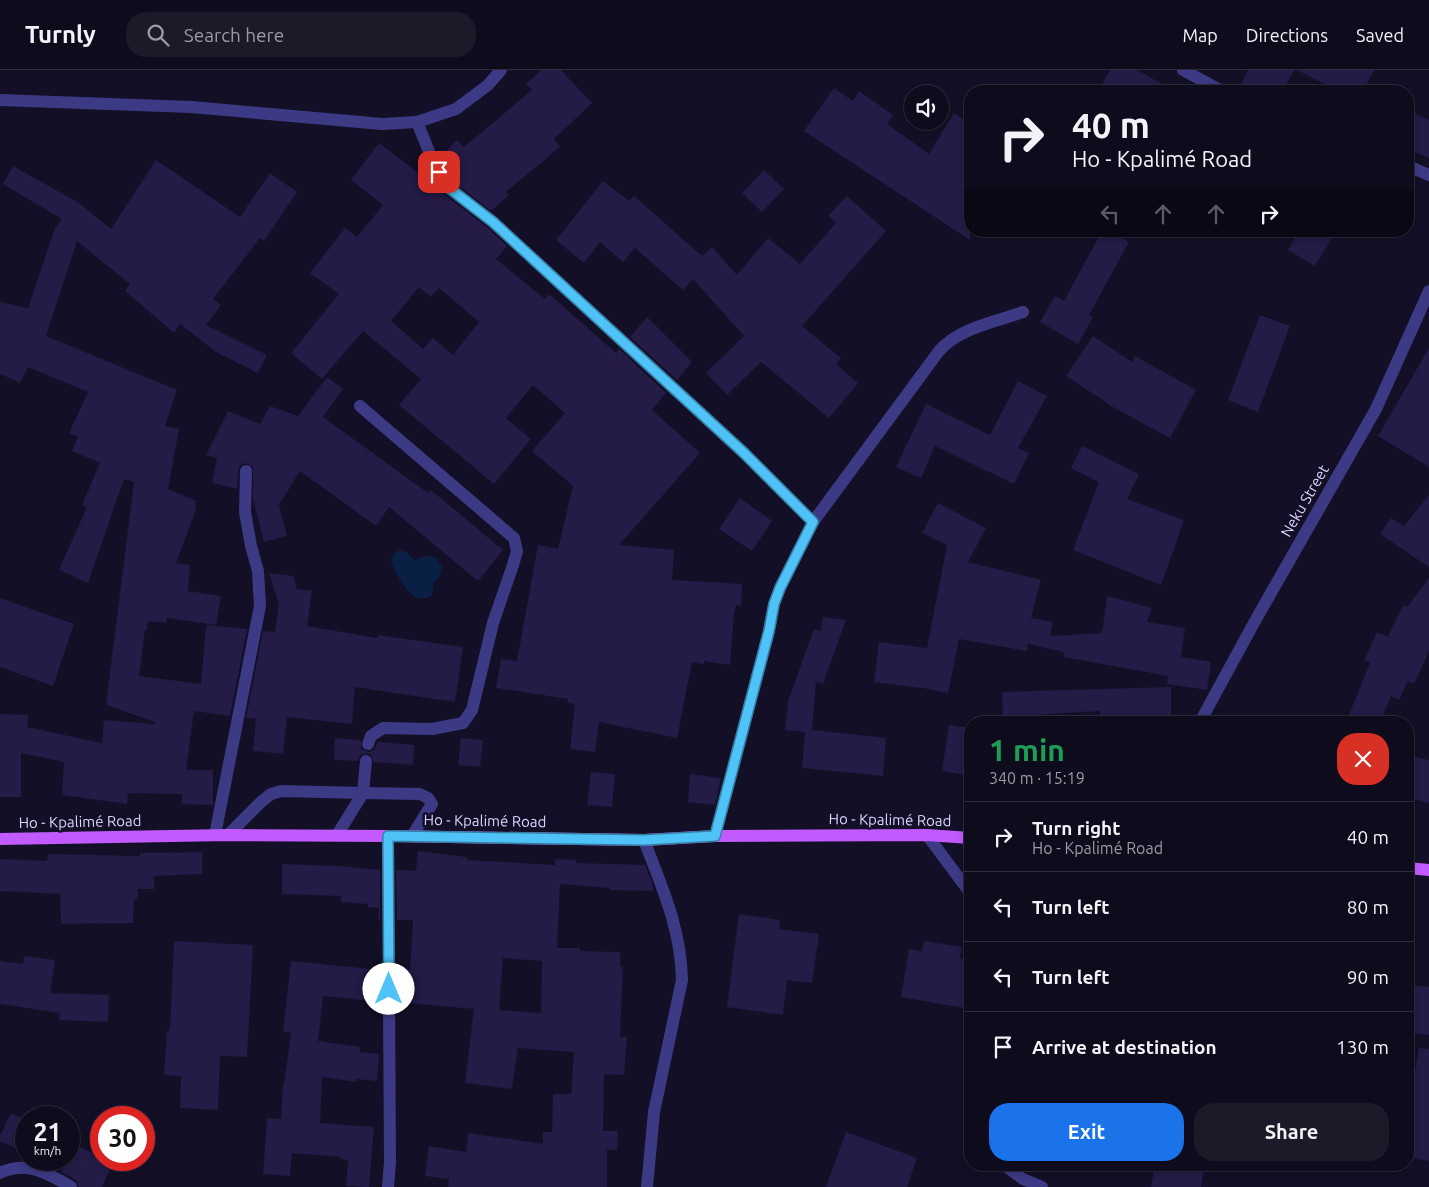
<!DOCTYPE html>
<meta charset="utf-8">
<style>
:root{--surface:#0e0b1c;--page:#1c1929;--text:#f1f3f6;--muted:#9b9ba3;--line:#2e2b3b;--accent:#1a73e8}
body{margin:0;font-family:Ubuntu,sans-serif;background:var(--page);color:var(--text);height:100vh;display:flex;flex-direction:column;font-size:19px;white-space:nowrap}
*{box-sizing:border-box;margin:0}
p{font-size:16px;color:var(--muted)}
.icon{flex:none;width:28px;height:28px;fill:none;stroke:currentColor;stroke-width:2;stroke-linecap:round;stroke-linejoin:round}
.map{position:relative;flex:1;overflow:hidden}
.drawer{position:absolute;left:964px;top:646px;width:450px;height:455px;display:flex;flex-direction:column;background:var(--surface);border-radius:20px;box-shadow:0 2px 8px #0003,0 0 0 1px var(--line)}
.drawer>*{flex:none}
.hud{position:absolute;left:964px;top:15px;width:450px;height:152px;border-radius:20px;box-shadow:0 2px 8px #0003,0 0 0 1px var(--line);background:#0e0b1c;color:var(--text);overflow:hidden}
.buttons{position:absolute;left:904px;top:15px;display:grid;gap:10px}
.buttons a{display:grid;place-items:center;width:45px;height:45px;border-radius:50%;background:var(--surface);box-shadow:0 2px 8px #0003,0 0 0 1px var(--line);font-size:25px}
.speed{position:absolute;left:15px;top:1036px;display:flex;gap:10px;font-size:25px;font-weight:700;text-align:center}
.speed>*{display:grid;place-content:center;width:65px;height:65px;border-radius:50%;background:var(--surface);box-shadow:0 2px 8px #0003,0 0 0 1px var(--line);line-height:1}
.speed small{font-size:12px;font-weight:400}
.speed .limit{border:8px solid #d22;background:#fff;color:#111}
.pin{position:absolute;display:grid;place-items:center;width:42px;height:42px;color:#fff;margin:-21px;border-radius:10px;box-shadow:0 2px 8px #0006}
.me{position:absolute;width:55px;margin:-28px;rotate:0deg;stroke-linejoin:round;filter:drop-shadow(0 0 4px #0008)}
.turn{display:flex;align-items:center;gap:18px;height:105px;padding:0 25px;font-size:22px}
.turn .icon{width:65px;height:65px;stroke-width:2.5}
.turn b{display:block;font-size:35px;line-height:42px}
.lanes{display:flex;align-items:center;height:48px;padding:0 25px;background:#0003;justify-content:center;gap:25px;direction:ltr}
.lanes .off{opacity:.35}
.round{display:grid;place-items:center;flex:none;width:52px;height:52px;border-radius:20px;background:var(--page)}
.overview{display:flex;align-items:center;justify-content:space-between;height:85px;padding:0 25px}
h1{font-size:30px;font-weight:700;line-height:38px;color:#1e9e55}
.button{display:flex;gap:10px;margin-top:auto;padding:10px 25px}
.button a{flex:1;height:58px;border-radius:20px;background:var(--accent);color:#fff;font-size:20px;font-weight:700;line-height:58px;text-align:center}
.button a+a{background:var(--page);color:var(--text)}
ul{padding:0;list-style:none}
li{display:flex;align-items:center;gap:15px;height:70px;padding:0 25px;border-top:1px solid var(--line)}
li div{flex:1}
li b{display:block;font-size:19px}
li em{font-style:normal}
header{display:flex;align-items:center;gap:30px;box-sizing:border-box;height:70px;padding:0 25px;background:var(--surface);border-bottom:1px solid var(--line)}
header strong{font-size:24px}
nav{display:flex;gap:28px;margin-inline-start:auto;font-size:18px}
.search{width:350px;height:45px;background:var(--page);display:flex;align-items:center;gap:12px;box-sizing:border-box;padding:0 18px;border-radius:20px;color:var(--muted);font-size:19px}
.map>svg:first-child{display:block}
.water{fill:#0a1f44}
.building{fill:#241b47;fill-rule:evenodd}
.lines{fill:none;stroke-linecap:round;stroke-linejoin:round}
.minor{stroke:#3d3a85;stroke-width:12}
.major{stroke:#c25bff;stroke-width:12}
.route-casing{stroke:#337fa1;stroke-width:12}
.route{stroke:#4fc3f7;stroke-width:9}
.labels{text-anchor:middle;stroke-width:5;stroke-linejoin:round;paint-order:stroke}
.street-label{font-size:15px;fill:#d9d4ff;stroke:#130f26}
</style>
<header>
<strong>Turnly</strong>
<div class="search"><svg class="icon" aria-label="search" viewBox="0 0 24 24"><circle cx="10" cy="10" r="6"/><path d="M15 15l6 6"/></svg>Search here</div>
<nav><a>Map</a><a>Directions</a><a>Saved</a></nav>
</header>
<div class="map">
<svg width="1429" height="1117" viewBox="0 0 1429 1117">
<rect width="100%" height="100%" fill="#130f26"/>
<path class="water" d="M400,480l7,2 7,8 11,-4 10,1 7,9 -2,10 -6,6 -2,13 -4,3h-12c-11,-9 -22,-24 -25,-39l5,-7z"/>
<g class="building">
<polygon points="541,0 561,0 592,33 554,69 560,77 506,122 509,125 491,141 455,113 440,87 457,70 464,77 532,20 526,14"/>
<polygon points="1110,0 1137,0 1175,21 1098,21"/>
<polygon points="1248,0 1294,0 1283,21 1237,21"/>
<polygon points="1297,0 1374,0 1363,21 1338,21"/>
<polygon points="834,18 853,31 859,21 893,45 887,54 929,84 954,43 970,54 970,170 804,61"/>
<polygon points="1408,40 1429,50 1429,88 1408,79"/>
<path d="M379,73l43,33 6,-7 16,25 44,34 19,18 -11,13 49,40 4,-5 67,59 3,-4 47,44 -14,17 48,43 -81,92 55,5 -2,30 70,4 -1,22 -5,-1 -2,9 -4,51 -26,-4v3l-12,-2 -15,76 -78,-16 -4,30 -25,-3 5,-45 -8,-1 1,-4 -72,-11 5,-29 16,2 21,-116 20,4 15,-63 -41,-35 33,-38 -32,-28 -27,33 25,21 -37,45 -95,-79 22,-26 -58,-48 -41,48 -31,-26 48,-59 -29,-21 35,-45 12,9 26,-32 -32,-25zM419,217l12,10 8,-9 40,34 -26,33 -20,-17 -10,11 -32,-28z"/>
<polygon points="156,90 240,147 270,103 297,122 264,171 260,168 213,229 221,235 206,255 267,285 258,303 216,282 180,254 174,263 125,221 130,214 77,171 46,266 177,320 165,356 179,359 168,419 196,431 195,442 176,493 190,495 188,521 221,526 216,555 167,548 166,553 148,551 147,560 145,560 139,606 201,614 206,555 247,559 230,646 194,641 186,700 213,700 213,735 182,734 182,724 128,723 127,734 62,725 64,692 21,683 21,727 0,727 0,644 28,645 27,657 102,673 104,650 155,654 155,652 106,635 134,412 124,409 88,513 59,500 87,437 82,435 100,393 72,381 78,367 69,363 88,322 28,297 20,313 0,304 0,232 28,238 55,158 62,149 3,114 13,96 79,133 111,159"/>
<polygon points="764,100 784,119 762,142 742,123"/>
<polygon points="603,111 629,131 634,126 702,186 712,177 737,205 768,168 800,194 836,153 828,146 847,126 886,161 802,256 841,288 836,294 858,313 829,348 761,292 727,325 706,303 744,266 693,209 683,220 635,178 623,192 600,172 584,193 556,170"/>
<polygon points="1102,161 1109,161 1129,172 1089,245 1093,247 1078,274 1040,252 1055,226 1064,231"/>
<polygon points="1299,161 1336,161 1315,196 1288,180"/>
<polygon points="1260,245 1290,256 1258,342 1228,330"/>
<polygon points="647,247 692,292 677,310 630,267"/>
<polygon points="1093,266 1132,292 1135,286 1196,320 1170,368 1109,335 1109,334 1066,306"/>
<polygon points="1429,278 1429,397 1378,366"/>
<polygon points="327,307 343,319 323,347 428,423 431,420 503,480 478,511 389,437 376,456 300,401 279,435 287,466 264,472 253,429 253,397 246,393 239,396 237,419 212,413 217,388 206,385 228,341 260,354 270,336 298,346"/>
<polygon points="1018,311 1047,326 1018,378 1029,383 1014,414 935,376 921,408 896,397 926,334 990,365"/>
<polygon points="1082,376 1139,404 1127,429 1184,450 1161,515 1073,480 1099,412 1071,398"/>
<polygon points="1429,425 1429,497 1380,464 1391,448 1404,456"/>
<polygon points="740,428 772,451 752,481 719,459"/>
<polygon points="938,433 986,458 968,492 1041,510 1031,548 1053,552 1050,566 1102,563 1107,526 1152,538 1147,552 1185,558 1181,587 1211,592 1207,620 1167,614 1168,606 1064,587 1064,582 1028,574 1027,581 959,569 948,623 929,619 874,612 879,572 927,578 947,475 922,463"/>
<polygon points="269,503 293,506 297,519 312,521 307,556 377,568 378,565 463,577 455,632 355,617 352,654 287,647 283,684 253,681 256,649 246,648 263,561 275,562 279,534"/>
<polygon points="1429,508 1429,581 1414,614 1408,611 1399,630 1391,626 1380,652 1346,652 1370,593 1364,590 1377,562 1388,567 1403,535 1407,537"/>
<polygon points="0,528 74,554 53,616 0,597"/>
<polygon points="822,547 846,550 823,614 816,612 812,660 886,668 883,706 802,698 805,662 785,660 788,631 814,559 821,561"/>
<polygon points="1171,617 1171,649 1100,650 1100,641 1034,645 1034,649 1003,650 1002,622"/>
<polygon points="949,655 970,658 970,678 966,705 942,701"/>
<polygon points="335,668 361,670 361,679 369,682 374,680 378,672 414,675 413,695 374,692 371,685 366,683 360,686 358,691 334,690"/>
<polygon points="461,668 483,670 480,697 458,695"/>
<polygon points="1408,685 1429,690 1429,733 1408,728"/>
<polygon points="591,702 615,704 612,737 587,735"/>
<polygon points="690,704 721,708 715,735 688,732"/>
<path d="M418,781l49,6v3l88,5v-6l21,1v3l69,2 8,20v6l-43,-1v-2l-50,-4 -3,64h23v3l40,1v14l3,1 -3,70h7l-3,38 -20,-1 -1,57h15l-1,19h-10v37h-159l1,-8 -24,-3 4,-30 37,6 2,-19 75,11v-12h9l1,-38h18l3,-42 -56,-4 -6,41 -47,-6 9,-74 -77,-7v-30l9,1v-4h4l3,-49h-16l-1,-50 20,1zM503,888l39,3 -1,52 -42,-3z"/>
<polygon points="202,782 202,804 154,806 154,819 138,819 138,829 134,829 133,853 61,854 60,824 0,821 0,789 47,791 48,784 140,786 140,783"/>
<polygon points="282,794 340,796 380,800 380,849 378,849 379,838 368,837 368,834 341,832 341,826 282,824"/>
<polygon points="739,844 780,850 779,859 819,864 812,913 787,910 783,945 727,937"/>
<polygon points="174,871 253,875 247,987 220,986 218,1040 180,1038 181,1006 164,1005 167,961 170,961"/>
<polygon points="924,871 962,877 960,888 970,890 970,939 901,927 909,879 922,881"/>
<polygon points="24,886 55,890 50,923 109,925 108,952 59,950 60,943 0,934 0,891 23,894"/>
<polygon points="291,891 381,900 381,932 323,926 318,971 360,977 360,982 379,984 377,1011 356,1009 356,1012 322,1007 320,1053 374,1057 369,1117 346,1116 348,1090 340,1089 341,1087 292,1083 290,1106 263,1104 267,1048 281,1049 283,1013 284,1013 291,963 283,962"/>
<polygon points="1408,915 1429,917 1429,965 1408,963"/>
<polygon points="1419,978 1429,979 1429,1091 1408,1087 1408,1037"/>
<polygon points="11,1043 26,1050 26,1083 0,1071 0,1066"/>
<polygon points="846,1062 917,1088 907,1117 826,1117"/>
<polygon points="69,1072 101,1087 101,1090 113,1092 102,1117 79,1117 76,1110 61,1102 67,1090 69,1090"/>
<polygon points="1155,1095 1205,1095 1201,1117 1151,1117"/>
</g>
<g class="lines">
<g class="minor">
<polyline points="1183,0 1222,21"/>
<polyline points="0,30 191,37 382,54 417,52 456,39 488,15 501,0"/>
<polyline points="417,52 432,89 449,118 493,152 744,383 813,452"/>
<polyline points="1408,96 1429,105"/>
<polyline points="360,336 514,468 517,481 513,495 493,553 472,640 463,653 432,659 383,658 371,666 368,674"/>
<polyline points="1200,652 1255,551 1376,339 1429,221"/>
<polyline points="366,691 363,723 420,724 428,728 432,734 412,766"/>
<polyline points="215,765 260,536 258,501 251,476 245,442 246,401"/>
<polyline points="228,765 261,732 271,724 281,721 363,723 337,765"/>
<polyline points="927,765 968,820 970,827"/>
<path d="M715,766l54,-205 5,-27 6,-16 33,-66 126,-171c20,-23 56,-29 84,-39"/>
<path d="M644,770c18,47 37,89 38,140l-28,132 -7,75"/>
<polyline points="1004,1095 1023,1109 1042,1117"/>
<path d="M0,1103c26,-13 48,0 71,14"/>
<polyline points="388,1117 390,1092 388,766"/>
</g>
<g class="major">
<polyline points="0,769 228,765 388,766 644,770 715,766 927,765 970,768"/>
<polyline points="1408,798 1429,800"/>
</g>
</g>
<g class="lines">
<defs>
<polyline id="route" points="389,919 388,766 644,770 715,766 769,561 774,534 780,518 813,452 744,383 493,152 449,118 439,102"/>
</defs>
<use href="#route" class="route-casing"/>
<use href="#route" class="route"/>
</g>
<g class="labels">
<g class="street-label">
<text transform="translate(1305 431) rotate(-60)" y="5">Neku Street</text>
<text transform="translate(890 750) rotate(1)" y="5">Ho - Kpalimé Road</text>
<text transform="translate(485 751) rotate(1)" y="5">Ho - Kpalimé Road</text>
<text transform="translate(80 752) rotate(-1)" y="5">Ho - Kpalimé Road</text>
</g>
</g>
</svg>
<div class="buttons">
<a><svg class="icon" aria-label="sound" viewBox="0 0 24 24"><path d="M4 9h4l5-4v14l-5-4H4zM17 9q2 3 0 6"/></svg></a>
</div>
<div class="speed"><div>21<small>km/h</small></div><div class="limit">30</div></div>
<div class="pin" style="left:439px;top:102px;background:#d93025"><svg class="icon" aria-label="arrive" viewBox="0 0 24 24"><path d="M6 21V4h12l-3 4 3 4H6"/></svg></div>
<svg class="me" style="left:389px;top:919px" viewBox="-20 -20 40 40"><circle r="19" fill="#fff"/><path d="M0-13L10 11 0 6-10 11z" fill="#4fc3f7"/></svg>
<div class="hud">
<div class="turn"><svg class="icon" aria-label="right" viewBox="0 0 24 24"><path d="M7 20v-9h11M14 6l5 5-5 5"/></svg><div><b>40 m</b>Ho - Kpalimé Road</div></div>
<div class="lanes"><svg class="icon off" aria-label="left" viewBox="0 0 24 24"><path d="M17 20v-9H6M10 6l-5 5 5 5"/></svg><svg class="icon off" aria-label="ahead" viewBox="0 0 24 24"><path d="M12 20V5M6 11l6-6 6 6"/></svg><svg class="icon off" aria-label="ahead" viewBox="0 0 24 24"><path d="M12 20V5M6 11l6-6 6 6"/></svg><svg class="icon" aria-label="right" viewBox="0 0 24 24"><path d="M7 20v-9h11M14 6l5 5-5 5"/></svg></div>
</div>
<section class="drawer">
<div class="overview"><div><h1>1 min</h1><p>340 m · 15:19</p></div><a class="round" style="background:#d93025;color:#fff"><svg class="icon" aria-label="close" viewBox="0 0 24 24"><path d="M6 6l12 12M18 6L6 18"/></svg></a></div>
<ul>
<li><svg class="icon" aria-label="right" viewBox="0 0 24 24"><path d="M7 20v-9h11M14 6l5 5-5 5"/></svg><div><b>Turn right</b><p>Ho - Kpalimé Road</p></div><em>40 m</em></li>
<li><svg class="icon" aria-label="left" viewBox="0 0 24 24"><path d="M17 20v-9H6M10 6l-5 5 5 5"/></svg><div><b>Turn left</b></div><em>80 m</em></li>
<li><svg class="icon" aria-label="left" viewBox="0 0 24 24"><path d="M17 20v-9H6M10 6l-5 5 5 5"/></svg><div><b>Turn left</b></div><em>90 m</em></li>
<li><svg class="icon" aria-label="arrive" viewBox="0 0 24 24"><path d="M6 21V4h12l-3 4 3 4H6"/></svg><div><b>Arrive at destination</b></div><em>130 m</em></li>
</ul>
<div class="button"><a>Exit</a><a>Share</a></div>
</section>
</div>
